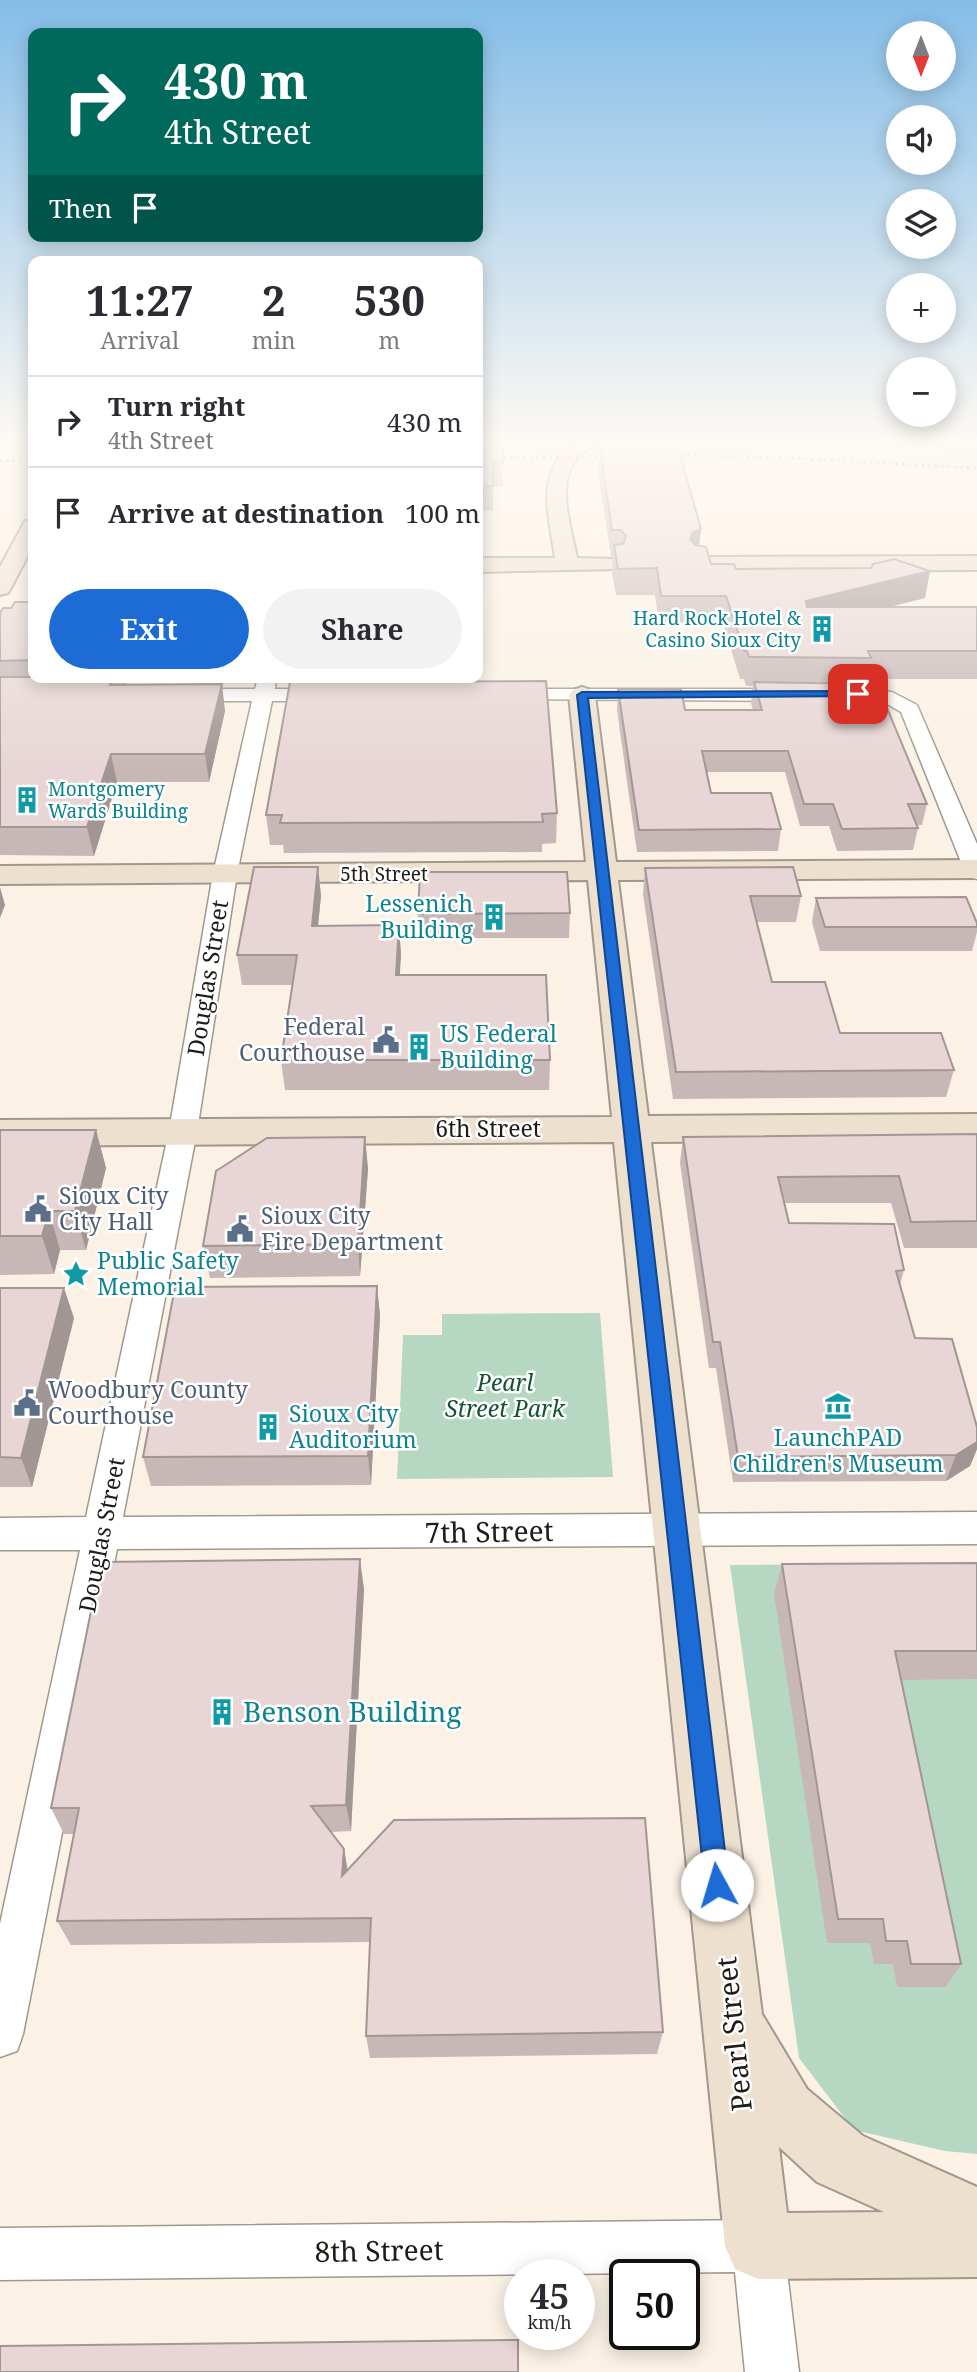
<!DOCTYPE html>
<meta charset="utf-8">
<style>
:root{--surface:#fff;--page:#f2f2f3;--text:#2b2b33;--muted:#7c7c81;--line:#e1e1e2;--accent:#1d6bd5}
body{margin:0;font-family:"Noto Serif",serif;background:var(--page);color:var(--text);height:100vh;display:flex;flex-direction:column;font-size:26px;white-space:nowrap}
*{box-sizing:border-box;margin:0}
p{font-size:23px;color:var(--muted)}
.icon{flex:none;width:38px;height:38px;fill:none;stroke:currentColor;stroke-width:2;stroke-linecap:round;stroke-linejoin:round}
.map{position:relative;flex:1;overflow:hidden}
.sheet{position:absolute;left:28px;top:256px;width:455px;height:427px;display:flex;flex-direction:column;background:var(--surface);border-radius:14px;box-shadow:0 4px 18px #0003}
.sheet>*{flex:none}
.guide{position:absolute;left:28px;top:28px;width:455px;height:214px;border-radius:14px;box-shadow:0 4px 18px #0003;background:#00695c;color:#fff;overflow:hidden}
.needle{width:46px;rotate:180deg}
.fabs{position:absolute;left:886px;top:21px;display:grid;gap:14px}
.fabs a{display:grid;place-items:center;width:70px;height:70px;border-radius:50%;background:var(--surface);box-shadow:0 4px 18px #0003;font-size:35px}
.speed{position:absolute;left:504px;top:2259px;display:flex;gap:14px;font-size:35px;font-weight:700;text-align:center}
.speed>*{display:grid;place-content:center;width:91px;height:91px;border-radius:50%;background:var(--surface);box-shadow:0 4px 18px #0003;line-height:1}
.speed small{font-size:18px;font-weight:400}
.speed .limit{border:4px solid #111;border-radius:10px;background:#fff;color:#111}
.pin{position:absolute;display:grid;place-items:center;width:60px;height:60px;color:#fff;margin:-30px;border-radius:14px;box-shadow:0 4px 10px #0006}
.me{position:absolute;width:77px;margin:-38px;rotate:354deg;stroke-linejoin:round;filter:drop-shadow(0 0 5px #0008)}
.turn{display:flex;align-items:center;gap:24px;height:147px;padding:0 21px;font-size:32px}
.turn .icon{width:91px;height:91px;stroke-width:2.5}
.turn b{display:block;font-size:49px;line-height:60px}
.then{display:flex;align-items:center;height:66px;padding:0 21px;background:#0003;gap:14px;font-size:26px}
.eta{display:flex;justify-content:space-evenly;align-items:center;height:119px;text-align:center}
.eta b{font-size:42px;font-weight:700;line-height:49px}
.button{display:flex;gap:14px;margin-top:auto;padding:14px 21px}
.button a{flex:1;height:80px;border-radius:42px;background:var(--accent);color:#fff;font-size:28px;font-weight:700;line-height:80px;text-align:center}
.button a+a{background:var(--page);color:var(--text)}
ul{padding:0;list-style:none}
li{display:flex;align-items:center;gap:21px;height:91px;padding:0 21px;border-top:2px solid var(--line)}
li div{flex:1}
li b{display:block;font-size:26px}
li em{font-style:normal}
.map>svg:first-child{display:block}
.green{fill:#b6d8c3}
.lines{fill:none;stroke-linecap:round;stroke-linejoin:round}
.minor-casing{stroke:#a0988d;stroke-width:3}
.tertiary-casing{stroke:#a0988d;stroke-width:3}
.secondary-casing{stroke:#a0988d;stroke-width:4}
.minor{fill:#fff;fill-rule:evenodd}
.tertiary{fill:#fff;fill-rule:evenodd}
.secondary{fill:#ede0cf;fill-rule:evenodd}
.rail{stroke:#58534d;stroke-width:2.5;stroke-dasharray:2 4.5;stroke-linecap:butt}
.wall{fill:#c7b8b7}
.shaded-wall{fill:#a29695}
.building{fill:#e7d6d5;stroke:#a29695;stroke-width:2}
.route{fill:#1d6bd5;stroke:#13468a;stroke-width:2}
.labels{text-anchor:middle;stroke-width:5;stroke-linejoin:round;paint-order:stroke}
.far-culture-label{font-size:19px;fill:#0d838f;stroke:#fff;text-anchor:end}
.far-street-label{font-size:19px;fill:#1f1c18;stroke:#fff}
.culture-label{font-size:23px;fill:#0d838f;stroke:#fff;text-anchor:start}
.street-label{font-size:23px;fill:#1f1c18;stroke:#fff}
.service-label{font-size:23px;fill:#4e5e75;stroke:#fff;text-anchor:start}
.park-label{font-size:23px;font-style:italic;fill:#125434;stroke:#fff}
.near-street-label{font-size:28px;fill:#1f1c18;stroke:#fff}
.near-culture-label{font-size:28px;fill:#0d838f;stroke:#fff;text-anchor:start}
</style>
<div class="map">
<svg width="977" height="2372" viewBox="0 0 977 2372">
<rect width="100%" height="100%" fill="#fbf2e5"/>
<g class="green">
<polygon points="600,1313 613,1477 397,1479 403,1335 442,1335 442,1314"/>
<polygon points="977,1563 977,2154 945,2151 854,2130 799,2058 730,1565"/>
</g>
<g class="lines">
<defs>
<g id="minor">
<polygon points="258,677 276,677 275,689 326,689 333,691 336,695 333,699 326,701 272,701 237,874 197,1131 123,1517 977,1512 977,1544 117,1549 23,2034 17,2051 0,2057 0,1924 80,1550 0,1550 0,1518 86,1517 169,1131 213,874 252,701 183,701 176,699 173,695 176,691 183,689 255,689"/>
<polygon points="845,688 892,692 917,705 977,844 977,879 969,877 965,872 901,712 887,704 838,698 835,694 838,690"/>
<polygon points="509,689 791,689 798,691 801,695 798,699 791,701 502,699 499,695 502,691"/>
<polygon points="758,2220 776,2228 784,2246 799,2372 745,2372 735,2272 0,2280 0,2228"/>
</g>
<polygon id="tertiary" points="904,439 977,439 977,449 913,444"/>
<g id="secondary">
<path d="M578,439h22c-7,9 -18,13 -25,22 -19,25 -3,69 2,97l42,1 3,5 -3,5 -141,3v-14h77c-7,-48 -21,-86 23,-119z"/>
<polygon points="33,520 33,546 11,588 8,593 0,595 0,567 25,521"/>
<polygon points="977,556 977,570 701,571 693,569 690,564 693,559 701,557"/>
<path d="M582,687l9,3 4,5 21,167 361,-2v18l-359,2 30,236 329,-2v26l-326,2 111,872 45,75 56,47 114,51v90l-219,2 -23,-10 -10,-23 -111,-1104 -614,4v-26l612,-3 -24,-237 -588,4v-18l586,-4 -17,-167 4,-5zM779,2147l38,35 67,30 -97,1z"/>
</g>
</defs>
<use href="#minor" class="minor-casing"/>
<use href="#tertiary" class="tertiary-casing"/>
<use href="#secondary" class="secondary-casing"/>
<use href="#minor" class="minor"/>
<use href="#tertiary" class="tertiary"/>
<use href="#secondary" class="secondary"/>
<g class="rail">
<polyline points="662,455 787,458 977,468"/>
<polyline points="478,458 617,456"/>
<polyline points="0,461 33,461"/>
</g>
</g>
<g class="wall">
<polygon points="478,439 502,444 503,486 493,486 493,511 483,511 483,519 478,520"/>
<polygon points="600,448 701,529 699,546 711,564 736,569 930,571 925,598 888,607 977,607 977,679 867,679 866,684 927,804 922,825 916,825 918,828 913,850 837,851 829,826 800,826 785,772 707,772 711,793 781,829 778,851 637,852 617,710 618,689 685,710 753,710 751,703 753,686 746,686 744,679 740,679 723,623 659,623 655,595 616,595 612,572 613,556 611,556 598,472"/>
<polygon points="33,602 33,677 128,677 125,685 225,711 209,782 117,782 94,856 0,855 0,613"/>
<polygon points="557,813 556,843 542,844 542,852 284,853 283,845 270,845 266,815"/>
<polygon points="318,867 321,896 318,926 399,925 401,955 399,975 550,1060 549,1090 285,1090 281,1060 292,985 242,985 237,955"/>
<polygon points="645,868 801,896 796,922 757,922 772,982 840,1033 954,1070 946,1097 673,1099 643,894"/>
<polygon points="816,898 977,923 977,932 972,951 820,951 812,922"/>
<polygon points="570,913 569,938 419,938 418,914"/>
<polygon points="0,1130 96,1130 106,1168 86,1250 60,1250 54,1274 0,1275"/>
<polygon points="977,1134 977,1248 904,1248 891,1203 785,1203 789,1223 904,1270 900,1285 915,1338 977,1427 977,1449 970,1466 946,1481 733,1482 716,1368 709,1368 680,1163 683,1137"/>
<polygon points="365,1137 368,1169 360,1276 210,1278 203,1246"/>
<polygon points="377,1286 380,1316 371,1485 151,1486 143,1457"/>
<polygon points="0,1288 74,1318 32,1487 0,1487"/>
<polygon points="977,1563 977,1679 901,1680 961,1964 946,1987 897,1987 893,1964 874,1964 870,1943 827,1943 774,1594 782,1564"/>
<polygon points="364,1589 351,1831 331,1832 344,1849 348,1871 663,2032 657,2054 370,2058 366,2036 370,1942 71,1945 57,1921 74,1834 64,1834 51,1808"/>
</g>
<g class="shaded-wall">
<polygon points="500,439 550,439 500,444"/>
<polygon points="701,529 698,555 690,539 693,532"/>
<polygon points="930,571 925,598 802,629 806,601"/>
<polygon points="123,677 128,677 124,687"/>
<polygon points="222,684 225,711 209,782 205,754"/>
<polygon points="111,754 117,782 94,856 87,827"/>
<polygon points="318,867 321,896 315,955 312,926"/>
<polygon points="0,887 5,905 0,918"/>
<polygon points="399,925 401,955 398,1005 396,975"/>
<polygon points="96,1130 106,1168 86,1250 75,1211"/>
<polygon points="365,1137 368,1169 360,1276 358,1244"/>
<polygon points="49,1211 60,1250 54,1274 42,1236"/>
<polygon points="377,1286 380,1316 371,1485 368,1456"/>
<polygon points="64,1288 74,1318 32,1487 21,1458"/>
<polygon points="977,1442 977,1449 970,1466 946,1481 956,1455"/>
<polygon points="360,1559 364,1589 351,1831 346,1805"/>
<polygon points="344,1849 348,1874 342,1876"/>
</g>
<g class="building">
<polygon points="478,439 502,439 503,462 493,462 493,486 483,486 483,495 478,495"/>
<polygon points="600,448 678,448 701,529 693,532 690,539 695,545 706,547 711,564 734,564 736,569 871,568 873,564 894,559 930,571 806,601 807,607 977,607 977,651 868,651 871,658 749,657 747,651 744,651 726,596 661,596 657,568 618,569 614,545 623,544 626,536 621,530 612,530"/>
<polygon points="15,602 33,602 33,660 0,661 0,613 3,608 11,608"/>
<polygon points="0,677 113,677 110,685 222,684 205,754 111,754 87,827 0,827"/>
<polygon points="546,681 557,813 542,814 543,822 280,823 282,815 266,815 290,682"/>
<polygon points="754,682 877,684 927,804 908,804 918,828 842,829 833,804 804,804 788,751 702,751 711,793 771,793 781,829 639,830 618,689 681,689 685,710 762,710"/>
<polygon points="254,867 318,867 312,926 399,925 396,975 546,975 550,1060 281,1060 297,955 237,955"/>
<polygon points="793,867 801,896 750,896 772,982 825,982 840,1033 941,1033 954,1070 676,1072 645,868"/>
<polygon points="420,872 567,872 570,913 418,914"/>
<polygon points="966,897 977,923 977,927 825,927 816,898"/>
<polygon points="0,1130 96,1130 75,1211 49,1211 42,1236 0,1236"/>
<polygon points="977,1134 977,1221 911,1222 899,1176 778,1177 789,1223 894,1224 904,1270 896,1271 915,1338 952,1339 977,1427 977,1442 956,1455 738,1457 720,1342 713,1342 683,1137"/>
<polygon points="365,1137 358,1244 203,1246 216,1171 267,1138"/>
<polygon points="377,1286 368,1456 143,1457 175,1287"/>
<polygon points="0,1288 64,1288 21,1458 0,1457"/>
<polygon points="360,1559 346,1805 311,1806 344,1849 342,1876 394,1820 645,1818 663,2032 366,2036 371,1918 57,1921 79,1808 51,1808 101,1562"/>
<polygon points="977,1563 977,1651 895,1651 961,1964 911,1964 907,1941 886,1941 883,1919 838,1919 782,1564"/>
<polygon points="518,2340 518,2372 0,2372 0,2346"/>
</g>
<linearGradient id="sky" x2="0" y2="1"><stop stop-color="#84bde8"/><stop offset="0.57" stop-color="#fdf9f3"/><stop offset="1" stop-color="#fdf9f3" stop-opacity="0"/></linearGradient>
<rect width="977" height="771" fill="url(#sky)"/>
<polygon class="route" points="858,691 864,694 862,696 588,698 729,1885 725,1894 717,1897 709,1894 705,1885 577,695 582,692"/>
<defs>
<symbol id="building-bare" viewBox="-9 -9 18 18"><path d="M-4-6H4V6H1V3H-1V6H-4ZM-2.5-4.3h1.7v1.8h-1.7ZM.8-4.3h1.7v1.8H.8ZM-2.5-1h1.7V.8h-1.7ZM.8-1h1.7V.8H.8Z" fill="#0f9aa8" stroke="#fff" stroke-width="2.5" paint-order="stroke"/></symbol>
<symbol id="civic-bare" viewBox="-9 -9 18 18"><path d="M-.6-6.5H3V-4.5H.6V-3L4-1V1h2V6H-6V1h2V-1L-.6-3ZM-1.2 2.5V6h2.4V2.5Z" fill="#5c6f8a" stroke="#fff" stroke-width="2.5" paint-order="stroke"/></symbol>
<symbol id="sight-bare" viewBox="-9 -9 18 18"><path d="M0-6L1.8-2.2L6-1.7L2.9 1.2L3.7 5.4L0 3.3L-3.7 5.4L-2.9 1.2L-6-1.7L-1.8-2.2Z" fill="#0f9aa8" stroke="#fff" stroke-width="2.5" paint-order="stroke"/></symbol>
<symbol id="museum-bare" viewBox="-9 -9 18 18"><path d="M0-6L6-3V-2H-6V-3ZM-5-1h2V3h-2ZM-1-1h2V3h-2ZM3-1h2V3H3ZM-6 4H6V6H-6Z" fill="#0f9aa8" stroke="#fff" stroke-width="2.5" paint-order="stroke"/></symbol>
</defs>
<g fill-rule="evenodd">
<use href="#building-bare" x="803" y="610" width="38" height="38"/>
<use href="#building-bare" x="8" y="781" width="38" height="38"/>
<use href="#building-bare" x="475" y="898" width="38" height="38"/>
<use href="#civic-bare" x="367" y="1021" width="38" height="38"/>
<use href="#building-bare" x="400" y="1028" width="38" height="38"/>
<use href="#civic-bare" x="19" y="1190" width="38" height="38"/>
<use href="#civic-bare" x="221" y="1210" width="38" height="38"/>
<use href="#sight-bare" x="57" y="1255" width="38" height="38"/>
<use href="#civic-bare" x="8" y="1384" width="38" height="38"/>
<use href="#museum-bare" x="819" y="1387" width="38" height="38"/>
<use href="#building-bare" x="249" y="1408" width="38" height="38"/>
<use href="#building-bare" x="203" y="1693" width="38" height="38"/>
</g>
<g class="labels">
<g class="far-culture-label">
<text x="801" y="625">Hard Rock Hotel &amp;<tspan x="801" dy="22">Casino Sioux City</tspan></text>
<text x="48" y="796" text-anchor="start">Montgomery<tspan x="48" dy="22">Wards Building</tspan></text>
</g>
<g class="far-street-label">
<text x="384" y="881">5th Street</text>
</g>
<g class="culture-label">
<text x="473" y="912" text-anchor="end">Lessenich<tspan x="473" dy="26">Building</tspan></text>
<text x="440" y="1042">US Federal<tspan x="440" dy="26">Building</tspan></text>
<text x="97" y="1269">Public Safety<tspan x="97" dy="26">Memorial</tspan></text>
<text x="289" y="1422">Sioux City<tspan x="289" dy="26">Auditorium</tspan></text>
<text x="838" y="1446" text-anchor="middle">LaunchPAD<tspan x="838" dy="26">Children's Museum</tspan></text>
</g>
<g class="street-label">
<text transform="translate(208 978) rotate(-81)" y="8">Douglas Street</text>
<text x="488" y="1137">6th Street</text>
<text transform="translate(102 1535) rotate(-79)" y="8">Douglas Street</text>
</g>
<g class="service-label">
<text x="365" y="1035" text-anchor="end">Federal<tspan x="365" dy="26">Courthouse</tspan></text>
<text x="59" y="1204">Sioux City<tspan x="59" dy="26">City Hall</tspan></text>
<text x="261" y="1224">Sioux City<tspan x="261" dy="26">Fire Department</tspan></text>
<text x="48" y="1398">Woodbury County<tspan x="48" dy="26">Courthouse</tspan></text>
</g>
<g class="park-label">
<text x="505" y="1391">Pearl<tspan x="505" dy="26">Street Park</tspan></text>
</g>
<g class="near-street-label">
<text transform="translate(489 1532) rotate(-1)" y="10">7th Street</text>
<text transform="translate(734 2034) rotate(-96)" y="10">Pearl Street</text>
<text transform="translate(379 2251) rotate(-1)" y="10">8th Street</text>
</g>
<g class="near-culture-label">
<text x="243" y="1722">Benson Building</text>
</g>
</g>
</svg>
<div class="fabs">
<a><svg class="needle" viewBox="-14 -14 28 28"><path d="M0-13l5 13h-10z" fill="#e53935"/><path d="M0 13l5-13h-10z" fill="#7c7c81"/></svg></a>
<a><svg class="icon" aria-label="sound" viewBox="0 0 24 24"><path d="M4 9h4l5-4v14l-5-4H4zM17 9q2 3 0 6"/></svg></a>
<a><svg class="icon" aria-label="layers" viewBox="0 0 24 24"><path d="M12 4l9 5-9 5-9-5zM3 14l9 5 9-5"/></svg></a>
<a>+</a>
<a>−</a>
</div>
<div class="speed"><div>45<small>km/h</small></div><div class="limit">50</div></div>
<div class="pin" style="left:858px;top:694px;background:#d93025"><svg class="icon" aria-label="arrive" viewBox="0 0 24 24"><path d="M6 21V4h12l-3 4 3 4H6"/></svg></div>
<svg class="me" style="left:717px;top:1885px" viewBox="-20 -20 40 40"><circle r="19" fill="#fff"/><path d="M0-13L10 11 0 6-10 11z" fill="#1d6bd5"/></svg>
<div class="guide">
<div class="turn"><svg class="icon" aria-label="right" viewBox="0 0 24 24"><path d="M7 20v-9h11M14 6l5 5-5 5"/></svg><div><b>430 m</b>4th Street</div></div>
<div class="then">Then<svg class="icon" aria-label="arrive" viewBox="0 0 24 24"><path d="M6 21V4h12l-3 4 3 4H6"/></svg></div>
</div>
<section class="sheet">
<div class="eta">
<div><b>11:27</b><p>Arrival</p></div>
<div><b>2</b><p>min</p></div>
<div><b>530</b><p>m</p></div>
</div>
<ul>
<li><svg class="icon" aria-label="right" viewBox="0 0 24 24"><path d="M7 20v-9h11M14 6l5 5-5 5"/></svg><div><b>Turn right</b><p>4th Street</p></div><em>430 m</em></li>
<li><svg class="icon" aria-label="arrive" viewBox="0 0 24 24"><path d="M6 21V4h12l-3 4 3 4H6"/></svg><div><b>Arrive at destination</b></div><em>100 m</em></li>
</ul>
<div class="button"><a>Exit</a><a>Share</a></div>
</section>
</div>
